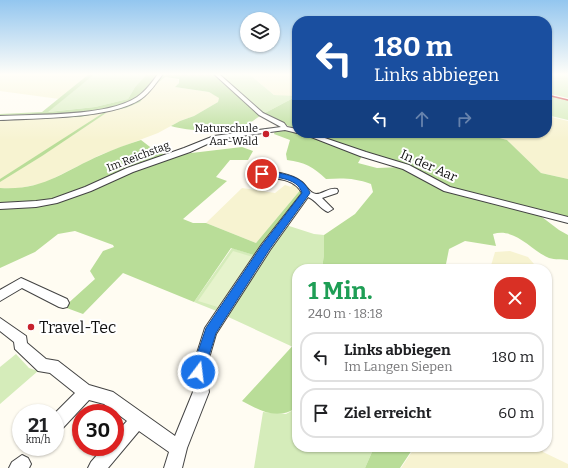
<!DOCTYPE html>
<html lang="de">
<meta charset="utf-8">
<style>
:root{--surface:#fff;--page:#f2f2f2;--text:#202124;--muted:#757577;--line:#e0e0e0}
body{margin:0;font-family:Bitter,serif;background:var(--page);color:var(--text);height:100vh;display:flex;flex-direction:column;font-size:15px;white-space:nowrap}
*{box-sizing:border-box;margin:0}
p{font-size:13px;color:var(--muted)}
.icon{flex:none;width:22px;height:22px;fill:none;stroke:currentColor;stroke-width:2;stroke-linecap:round;stroke-linejoin:round}
.map{position:relative;flex:1;overflow:hidden}
.sheet{position:absolute;left:292px;top:264px;width:260px;height:188px;display:flex;flex-direction:column;background:var(--surface);border-radius:16px;box-shadow:0 1px 3px #0004}
.sheet>*{flex:none}
.banner{position:absolute;left:292px;top:16px;width:260px;height:122px;border-radius:16px;box-shadow:0 1px 3px #0004;background:#1a4fa0;color:#fff;overflow:hidden}
.controls{position:absolute;left:240px;top:12px;display:grid;gap:8px}
.controls a{display:grid;place-items:center;width:40px;height:40px;border-radius:50%;background:var(--surface);box-shadow:0 1px 3px #0004;font-size:20px}
.speed{position:absolute;left:12px;top:404px;display:flex;gap:8px;font-size:20px;font-weight:700;text-align:center}
.speed>*{display:grid;place-content:center;width:52px;height:52px;border-radius:50%;background:var(--surface);box-shadow:0 1px 3px #0004;line-height:1}
.speed small{font-size:10px;font-weight:400}
.speed .limit{border:6px solid #d22;background:#fff;color:#111}
.pin{position:absolute;display:grid;place-items:center;width:34px;height:34px;color:#fff;margin:-17px;border:2px solid #fff;border-radius:50%;box-shadow:0 1px 4px #0007}
.me{position:absolute;width:44px;margin:-22px;rotate:15deg;stroke-linejoin:round;filter:drop-shadow(0 0 3px #0008)}
.turn{display:flex;align-items:center;gap:14px;height:84px;padding:0 16px;font-size:18px}
.turn .icon{width:52px;height:52px;stroke-width:2.5}
.turn b{display:block;font-size:28px;line-height:34px}
.lanes{display:flex;align-items:center;height:38px;padding:0 16px;background:#0003;justify-content:center;gap:20px;direction:ltr}
.lanes .off{opacity:.35}
.round{display:grid;place-items:center;flex:none;width:42px;height:42px;border-radius:16px;background:var(--page)}
.headline{display:flex;align-items:center;justify-content:space-between;height:68px;padding:0 16px}
h1{font-size:24px;font-weight:700;line-height:30px;color:#1e9e55}
ul{padding:0;list-style:none}
li{display:flex;align-items:center;gap:12px;height:50px;margin:0 8px 6px;padding:0 8px;border:2px solid var(--line);border-radius:16px}
li div{flex:1}
li b{display:block;font-size:15px}
li em{font-style:normal}
.map>svg:first-child{display:block}
.farmland{fill:#f7f3d1}
.green{fill:#d5ecba}
.forest{fill:#b9dd98}
.pitch{fill:#e6f3cc}
.lines{fill:none;stroke-linecap:round;stroke-linejoin:round}
.street-casing{stroke:#434343;stroke-width:2}
.street{fill:#fff;fill-rule:evenodd}
.rail{stroke:#c7212c;stroke-width:1.5}
.route{fill:#1a73e8;stroke:#114b97}
.poi-dot{fill:#c7212c;stroke:#fff;stroke-width:1.5}
.labels{text-anchor:middle;stroke-width:4;stroke-linejoin:round;paint-order:stroke}
.far-poi-label{font-size:11px;fill:#101010;stroke:#fff;text-anchor:end}
.far-street-label{font-size:11px;fill:#101010;stroke:#fff}
.street-label{font-size:13px;fill:#101010;stroke:#fff}
.near-poi-label{font-size:16px;fill:#101010;stroke:#fff;text-anchor:start}
</style>
<div class="map">
<svg width="568" height="468" viewBox="0 0 568 468">
<rect width="100%" height="100%" fill="#fffcf2"/>
<g class="farmland">
<polygon points="0,74 89,74 59,99 0,91"/>
<polygon points="249,74 297,74 297,97 274,95"/>
<polygon points="165,77 178,79 179,83 175,87 209,92 215,95 219,98 218,102 194,116 180,121 158,133 100,155 44,183 15,189 0,188 0,120 82,117 126,108 140,102 148,91"/>
<polygon points="547,116 568,121 568,179 541,173 507,140 482,133 547,133"/>
<polygon points="294,182 302,188 256,243 206,223 242,188 275,193 285,185 291,187"/>
<polygon points="510,251 528,257 534,264 534,269 490,269 495,252"/>
<polygon points="415,447 542,447 543,452 568,464 568,468 401,468"/>
</g>
<g class="green">
<polygon points="95,74 147,74 135,87 128,99 95,107 47,112"/>
<polygon points="219,74 249,74 274,95 297,96 263,114 229,81"/>
<polygon points="547,74 568,74 568,98 547,93"/>
<polygon points="547,95 568,100 568,120 547,115"/>
<polygon points="286,225 314,234 324,235 324,254 322,269 297,269 297,341 293,347 224,315"/>
<polygon points="232,248 257,256 219,312 194,302"/>
<polygon points="16,354 29,368 38,371 0,404 0,367"/>
<polygon points="297,408 297,447 363,447 372,452 365,468 254,468 263,412 286,414"/>
</g>
<g class="forest">
<path d="M89,74h6l-47,38 47,-5 33,-8 7,-12 12,-13h12l-20,25 23,-25h57l10,7 34,33 34,-18v34l-34,-16c-5,3 -10,7 -15,10 -17,8 -59,8 -77,2l9,-5 14,-5 24,-14 1,-4 -10,-6 -34,-5 4,-4v-4l-14,-2 -17,14 -8,11 -14,6 -45,9 -81,3v-2l81,-5 -81,4v-3l42,-2z"/>
<polygon points="103,113 106,113 42,156 0,182 0,179"/>
<path d="M285,129l37,10 40,17 -4,7 19,5 25,-1 48,24 88,23 21,16 9,5v25c-6,-1 -13,0 -19,-2 -17,-7 -34,-31 -56,-24l3,12 -31,-5 -16,8 -4,20h-123l2,-15v-19l31,-21 18,-22 -2,-8c-16,-6 -28,-6 -45,-5 -13,-12 -21,-17 -39,-19l-1,-6 4,-14 -16,-6 1,-3z"/>
<polygon points="308,133 481,133 507,140 541,173 568,179 568,218 451,190 407,166"/>
<path d="M141,140l13,10 11,5v1l-118,45 -47,3v-16c43,3 64,-17 101,-33 13,-6 27,-11 40,-15z"/>
<polygon points="242,147 253,151 248,160 230,160 216,177 227,181 183,219 193,223 206,223 256,243 302,188 303,192 265,247 257,256 231,248 194,302 123,273 83,314 64,307 95,279 90,271 103,251 114,247 113,245 75,231 58,234 35,252 0,268 0,209 45,205 132,171 183,154"/>
<path d="M297,341v67c-21,12 -36,3 -55,-7z"/>
<polygon points="363,447 414,447 400,468 365,468 372,452"/>
</g>
<polygon class="pitch" points="233,251 253,257 221,308 198,301"/>
<g class="lines">
<defs>
<g id="street">
<path d="M158,74h5c-7,9 -13,19 -22,25 -29,20 -105,19 -141,21v-4c36,-2 107,1 137,-19 9,-6 15,-15 21,-23z"/>
<polygon points="214,74 219,74 263,113 284,123 287,127 297,129 297,133 285,130 218,139 190,152 133,172 91,191 57,203 36,207 0,209 0,203 36,201 52,199 85,187 127,168 184,148 214,136 281,127 259,115"/>
<polygon points="301,133 310,133 366,152 409,165 450,187 568,217 568,223 444,191 403,169 360,156"/>
<path d="M259,172c12,-2 33,2 43,10 5,4 7,11 14,12 7,0 13,-7 21,-5l1,2 -1,2 -15,5 11,11 -5,3c-8,-3 -12,-12 -20,-15l-38,53 -54,84 -11,38 4,20 -22,56 -5,20h-18l5,-16 -30,-21 -31,37h-20l3,-6 13,-15h11v-13l12,-13 -23,-17 -15,-4 -28,30 -6,2v-19l20,-20 -25,-20 -12,-2 -23,-22 -1,-7 -14,-11v-13l26,18 1,7 19,16 12,2 31,24 24,7 62,44 18,-44 -2,-20 14,-44 57,-84 40,-51c-9,-16 -27,-14 -43,-17z"/>
<polygon points="21,278 67,299 69,303 67,307 63,308 59,307 22,288 0,301 0,290"/>
<polygon points="22,455 28,458 31,464 29,468 9,468 12,462"/>
</g>
</defs>
<use href="#street" class="street-casing"/>
<use href="#street" class="street"/>
<polyline class="rail" points="547,95 568,100"/>
</g>
<linearGradient id="sky" x2="0" y2="1"><stop stop-color="#93c6ef"/><stop offset="0.53" stop-color="#fffef9"/><stop offset="1" stop-color="#fffef9" stop-opacity="0"/></linearGradient>
<rect width="568" height="140" fill="url(#sky)"/>
<path class="route" d="M262,171c17,2 41,3 48,22l-41,57 -53,83 -12,39 -2,4 -4,2 -5,-2 -2,-4 15,-44 56,-83 40,-52c-5,-17 -29,-15 -42,-18l-1,-1z"/>
<g class="poi-dot">
<circle cx="266" cy="134" r="4"/>
<circle cx="31" cy="327" r="4"/>
</g>
<g class="labels">
<g class="far-poi-label">
<text x="258" y="132">Naturschule<tspan x="258" dy="13">Aar-Wald</tspan></text>
</g>
<g class="far-street-label">
<text transform="translate(138 156) rotate(-21)" y="4">Im Reichstag</text>
</g>
<g class="street-label">
<text transform="translate(429 165) rotate(24)" y="5">In der Aar</text>
</g>
<g class="near-poi-label">
<text x="39" y="333">Travel-Tec</text>
</g>
</g>
</svg>
<div class="controls">
<a><svg class="icon" aria-label="layers" viewBox="0 0 24 24"><path d="M12 4l9 5-9 5-9-5zM3 14l9 5 9-5"/></svg></a>
</div>
<div class="speed"><div>21<small>km/h</small></div><div class="limit">30</div></div>
<div class="pin" style="left:262px;top:174px;background:#d93025"><svg class="icon" aria-label="arrive" viewBox="0 0 24 24"><path d="M6 21V4h12l-3 4 3 4H6"/></svg></div>
<svg class="me" style="left:198px;top:372px" viewBox="-20 -20 40 40"><circle r="17" fill="#1a73e8" stroke="#fff" stroke-width="3"/><path d="M0-11L8 9 0 5-8 9z" fill="#fff"/></svg>
<div class="banner">
<div class="turn"><svg class="icon" aria-label="left" viewBox="0 0 24 24"><path d="M17 20v-9H6M10 6l-5 5 5 5"/></svg><div><b>180 m</b>Links abbiegen</div></div>
<div class="lanes"><svg class="icon" aria-label="left" viewBox="0 0 24 24"><path d="M17 20v-9H6M10 6l-5 5 5 5"/></svg><svg class="icon off" aria-label="ahead" viewBox="0 0 24 24"><path d="M12 20V5M6 11l6-6 6 6"/></svg><svg class="icon off" aria-label="right" viewBox="0 0 24 24"><path d="M7 20v-9h11M14 6l5 5-5 5"/></svg></div>
</div>
<section class="sheet">
<div class="headline"><div><h1>1 Min.</h1><p>240 m · 18:18</p></div><a class="round" style="background:#d93025;color:#fff"><svg class="icon" aria-label="close" viewBox="0 0 24 24"><path d="M6 6l12 12M18 6L6 18"/></svg></a></div>
<ul>
<li><svg class="icon" aria-label="left" viewBox="0 0 24 24"><path d="M17 20v-9H6M10 6l-5 5 5 5"/></svg><div><b>Links abbiegen</b><p>Im Langen Siepen</p></div><em>180 m</em></li>
<li><svg class="icon" aria-label="arrive" viewBox="0 0 24 24"><path d="M6 21V4h12l-3 4 3 4H6"/></svg><div><b>Ziel erreicht</b></div><em>60 m</em></li>
</ul>
</section>
</div>
